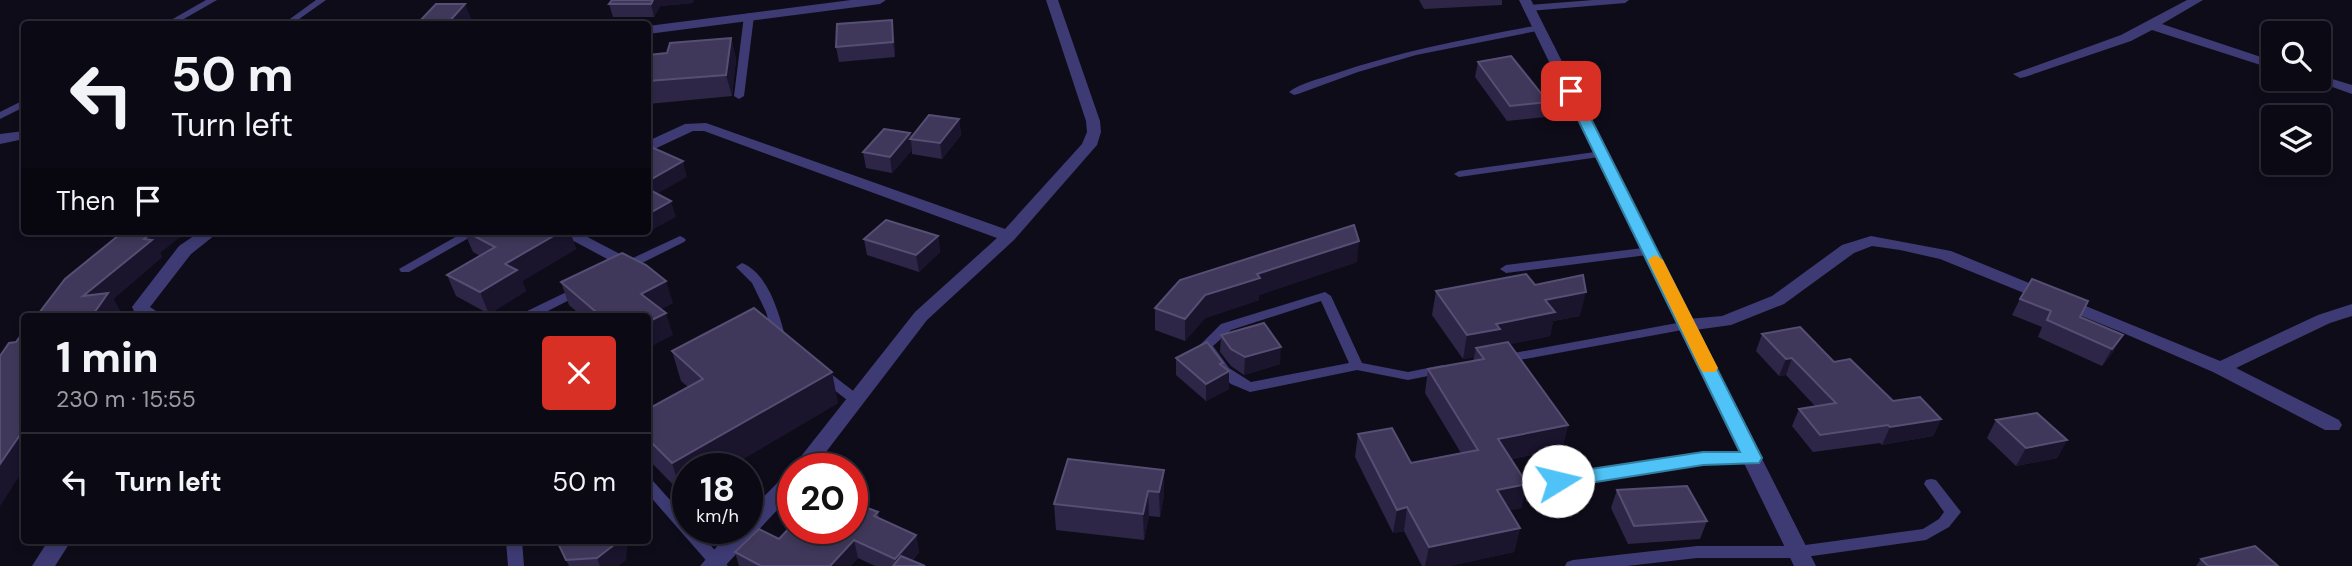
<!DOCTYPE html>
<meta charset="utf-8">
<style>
:root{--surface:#0b0914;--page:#14121d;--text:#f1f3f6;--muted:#9a9aa0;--line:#2b2a34}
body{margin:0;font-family:"DM Sans",sans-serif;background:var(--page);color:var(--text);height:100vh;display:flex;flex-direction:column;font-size:26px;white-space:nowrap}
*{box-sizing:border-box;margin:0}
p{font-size:23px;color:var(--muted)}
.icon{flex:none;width:38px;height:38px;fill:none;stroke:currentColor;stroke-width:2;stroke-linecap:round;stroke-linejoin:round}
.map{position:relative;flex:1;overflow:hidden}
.panel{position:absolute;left:21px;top:313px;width:630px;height:231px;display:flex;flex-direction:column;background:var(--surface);border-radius:7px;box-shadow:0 4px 10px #0003,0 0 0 2px var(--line)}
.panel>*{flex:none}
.guide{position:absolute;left:21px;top:21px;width:630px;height:214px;border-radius:7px;box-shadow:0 4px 10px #0003,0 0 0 2px var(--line);background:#0b0914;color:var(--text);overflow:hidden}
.tools{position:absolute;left:2261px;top:21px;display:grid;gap:14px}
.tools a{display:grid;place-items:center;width:70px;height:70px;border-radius:7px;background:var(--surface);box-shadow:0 4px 10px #0003,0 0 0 2px var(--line);font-size:35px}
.speed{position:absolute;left:672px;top:453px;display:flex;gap:14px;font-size:35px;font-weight:700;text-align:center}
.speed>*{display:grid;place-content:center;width:91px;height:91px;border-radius:50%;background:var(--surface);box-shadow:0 4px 10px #0003,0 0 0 2px var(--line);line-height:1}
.speed small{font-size:18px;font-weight:400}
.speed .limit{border:10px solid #d22;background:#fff;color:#111}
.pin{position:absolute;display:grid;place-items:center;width:60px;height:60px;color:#fff;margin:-30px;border-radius:14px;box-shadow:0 4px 10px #0006}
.me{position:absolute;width:77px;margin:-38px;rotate:81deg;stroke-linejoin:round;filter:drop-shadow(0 0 5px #0008)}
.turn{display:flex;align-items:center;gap:24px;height:147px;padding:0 35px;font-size:32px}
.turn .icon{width:91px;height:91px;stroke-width:2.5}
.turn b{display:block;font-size:49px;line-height:60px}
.then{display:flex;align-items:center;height:66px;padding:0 35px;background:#0003;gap:14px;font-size:26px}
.round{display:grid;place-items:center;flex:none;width:74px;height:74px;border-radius:7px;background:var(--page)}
.head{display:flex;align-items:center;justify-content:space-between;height:119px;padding:0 35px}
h1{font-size:42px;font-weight:800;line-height:52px}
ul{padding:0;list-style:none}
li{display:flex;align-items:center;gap:21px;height:98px;padding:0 35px;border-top:2px solid var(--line)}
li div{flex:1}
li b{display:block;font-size:26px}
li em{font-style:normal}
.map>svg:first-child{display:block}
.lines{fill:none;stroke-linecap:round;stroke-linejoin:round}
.service{fill:#3e3b74;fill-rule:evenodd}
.minor{fill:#3e3b74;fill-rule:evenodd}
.tertiary{fill:#3e3b74;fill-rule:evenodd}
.wall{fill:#2d2647}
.shaded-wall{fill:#1a142d}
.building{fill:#3f385a;stroke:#564f73;stroke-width:2}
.route{fill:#4fc3f7;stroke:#337fa1;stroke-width:2}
.slow{fill:#f59e0b}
</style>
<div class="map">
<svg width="2352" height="566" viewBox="0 0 2352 566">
<rect width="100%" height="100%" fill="#0f0c1a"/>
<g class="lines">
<g class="service">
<polygon points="206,0 217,0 175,24 164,24"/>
<polygon points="316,0 326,0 292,24 283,24"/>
<polygon points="1593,0 1629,0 1625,3 1529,11 1525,8 1529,5"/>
<polygon points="749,13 754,16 744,96 739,99 734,96 744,16"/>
<path d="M1539,25l3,1v4l-126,25 -58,17 -60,22 -4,1 -5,-3c12,-9 30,-13 45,-18 66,-23 136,-36 205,-49z"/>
<polygon points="24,100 24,107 0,119 0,112"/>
<polygon points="1602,151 1606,152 1607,154 1606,156 1459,177 1454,174 1459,171"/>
<polygon points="466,231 481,231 409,272 401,272 399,269"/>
<polygon points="680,236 684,238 686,240 684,242 626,271 618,271 616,268 618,265"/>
<polygon points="1651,247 1655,248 1657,251 1655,254 1506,273 1500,269 1506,265"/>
<path d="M742,263c27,11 37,51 44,76l-1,3h-10l-1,-3 -8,-27 -14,-29 -16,-16z"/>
<polygon points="581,285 585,286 587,289 585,292 536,317 519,317 521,314"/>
<path d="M1325,292l6,4 31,67 46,9 35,-7 7,4 -2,3 -40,8 -51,-10 -107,22 -19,-8 -12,-10 -19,-29 21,-21zM1321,301l28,62 -98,19 -22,-14 -16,-22 18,-16z"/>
<polygon points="1688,321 1694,325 1693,328 1503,363 1496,359 1503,355"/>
<polygon points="821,369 826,370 861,397 863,400 861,403 851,403 816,376 814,373 816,370"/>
<polygon points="1753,453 1758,454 1760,458 1758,462 1753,463 1703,464 1558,486 1553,485 1551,481 1553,477 1558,476 1703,454"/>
<polygon points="1931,479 1936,480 1961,512 1949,527 1926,540 1798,558 1697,558 1627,566 1565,566 1567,562 1573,560 1697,546 1798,546 1923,529 1939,519 1944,512 1924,484 1926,480"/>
<polygon points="648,480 653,481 688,520 688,528 696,528 728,566 711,566 648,494"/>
<polygon points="506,541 522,541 524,566 508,566"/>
</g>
<g class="minor">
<polygon points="851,0 886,0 880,4 648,34 648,26"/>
<polygon points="1046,0 1058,0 1100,121 1101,132 1097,145 1014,240 927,320 813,469 793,471 795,464 915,312 997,238 704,131 693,131 648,152 648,141 685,124 706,123 1005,229 1082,144 1087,132 1086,121"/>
<polygon points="2187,0 2203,0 2162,24 2273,61 2273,69 2152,30 2131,41 2025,77 2020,78 2013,74 2121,35"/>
<polygon points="2319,75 2352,85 2352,94 2310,79 2319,79"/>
<polygon points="24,131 24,139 0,144 0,134"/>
<polygon points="201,231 220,231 191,254 150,307 165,317 137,317 132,307 135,303 179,246"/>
<polygon points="555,231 576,231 639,264 636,268 624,268"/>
<polygon points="1871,236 1951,251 2220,361 2318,315 2352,304 2352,316 2330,323 2236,368 2339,420 2342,425 2339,430 2325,430 2213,372 2121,332 1940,259 1900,250 1872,246 1854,253 1784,304 1731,325 1688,331 1679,325 1688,319 1722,316 1772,296 1842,245"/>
<polygon points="793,471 793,493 725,566 700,566 733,528 747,528 747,514 786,474"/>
<polygon points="48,541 71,541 55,566 32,566"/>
</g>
<polygon class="tertiary" points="1519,0 1531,0 1816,566 1794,566"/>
</g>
<g class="wall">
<polygon points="1419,0 1502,0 1502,5 1424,9"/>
<polygon points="693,3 660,6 654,17 613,17 609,4"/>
<polygon points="894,34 895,57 839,62 836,47"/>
<polygon points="731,38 736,59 732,96 648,104 648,55 667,53"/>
<polygon points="1478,62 1548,102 1545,117 1507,121 1475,77"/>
<polygon points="959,119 961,135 942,159 912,154 912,150 892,173 866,168 863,152 910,133 911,137"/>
<polygon points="464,231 570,231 576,249 522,281 526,291 489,314 456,296 447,275 480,256 473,252"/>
<polygon points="615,231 635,231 625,237"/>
<polygon points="938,236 940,252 919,272 867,255 864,239"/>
<polygon points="160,253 162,257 113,299 120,311 116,317 36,317"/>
<polygon points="1357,262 1259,295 1259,300 1205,318 1185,341 1155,330 1155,308"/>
<polygon points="561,282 673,303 661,309 673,335 648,317 583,317 569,305"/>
<polygon points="1535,285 1580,316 1553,321 1550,336 1510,344 1568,425 1562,449 1511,459 1527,484 1521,508 1509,510 1520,528 1514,552 1449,566 1422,566 1404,531 1393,533 1355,457 1358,434 1411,463 1461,453 1425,393 1428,369 1473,361 1474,357 1463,359 1432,315 1436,291"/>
<polygon points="2020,299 2123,335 2113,352 2102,366 2038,337 2042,327 2012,315"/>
<polygon points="1762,334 1834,362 1893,401 1941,419 1933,436 1882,445 1880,443 1813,452 1792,426 1799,409 1815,406 1786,375 1779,376 1756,351"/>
<polygon points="1221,335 1280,364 1244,375 1231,366 1220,352"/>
<polygon points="672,351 838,403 726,469 688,469 682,494 648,459 648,409 688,387 681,381"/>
<polygon points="1176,358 1223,363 1223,367 1229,371 1229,389 1206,401 1176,375"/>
<polygon points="1996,420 2067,440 2057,458 2016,466 1987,438"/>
<polygon points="1164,470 1164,495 1160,517 1149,516 1144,540 1056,530 1054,504"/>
<polygon points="1617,490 1707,521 1700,539 1628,544 1611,508"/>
<polygon points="878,512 879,518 916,535 919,552 912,561 925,566 875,566 858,558 850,566 739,566 735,552"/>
<polygon points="557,541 626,560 618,566 569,566"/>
<polygon points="2201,559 2278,566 2196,566"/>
</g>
<g class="shaded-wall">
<polygon points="653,0 694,0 693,3 660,6 654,17 651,4"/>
<polygon points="465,4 471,18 465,24 447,24"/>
<polygon points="892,20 894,34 895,57 893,42"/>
<polygon points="731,38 736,59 732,96 726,75"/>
<polygon points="959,119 961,135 942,159 940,143"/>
<polygon points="910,133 912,150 892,173 890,157"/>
<polygon points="683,161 687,177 648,199 648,181"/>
<polygon points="671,201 676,217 643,235 642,231 648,231 648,214"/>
<polygon points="154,231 188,231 160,253 162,257 113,299 120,311 116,317 96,317 83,296 144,239"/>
<polygon points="562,231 570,231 576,249 522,281 526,291 489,314 480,292 505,264"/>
<polygon points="623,231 635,231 625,237"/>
<polygon points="938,236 940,252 919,272 916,255"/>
<polygon points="1359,241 1357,262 1259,295 1259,300 1205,318 1185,341 1185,319 1205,295 1257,274"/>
<polygon points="666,281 673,303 648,316 641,294"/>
<polygon points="1586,292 1580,316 1553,321 1550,336 1497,347 1476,348 1474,357 1463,359 1467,335 1545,300"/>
<polygon points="666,313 673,335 648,348 648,322"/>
<polygon points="2123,335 2113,352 2102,366 2112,349"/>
<polygon points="1281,347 1280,364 1244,375 1245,357"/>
<polygon points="1792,358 1786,375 1779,376 1786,359"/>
<polygon points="1223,363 1223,375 1229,371 1229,389 1206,401 1206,384 1220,364"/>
<polygon points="832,372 838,403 726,469 688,469 688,491 682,494 672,463"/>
<polygon points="1941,419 1933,436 1882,445 1890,427"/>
<polygon points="24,423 24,469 0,506 0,464"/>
<polygon points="1568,425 1562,449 1493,462 1498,439"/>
<polygon points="2067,440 2057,458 2016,466 2026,448"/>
<polygon points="1164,470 1164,495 1160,517 1159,492"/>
<polygon points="1527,484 1521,508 1491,514 1497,490"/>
<polygon points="1148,491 1149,516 1144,540 1143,514"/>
<polygon points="1407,507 1404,531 1393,533 1397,510"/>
<polygon points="1520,528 1514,552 1449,566 1425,566 1429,547"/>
<polygon points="916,535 919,552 907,566 896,566 895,559"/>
<polygon points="854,540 858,558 850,566 830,566"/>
<polygon points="619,541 628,541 626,560 618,566 600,566 597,558"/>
</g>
<g class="building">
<polygon points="612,0 653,0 651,4 609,4"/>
<polygon points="436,4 465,4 447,24 417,24"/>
<polygon points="892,20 893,42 836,47 837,24"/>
<polygon points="731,38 726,75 648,81 648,55 667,53 670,43"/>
<polygon points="1511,56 1548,102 1510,106 1478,62"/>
<polygon points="929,115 959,119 940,143 910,139"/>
<polygon points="884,129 910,133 890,157 863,152"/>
<polygon points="648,146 649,146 683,161 648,181"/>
<polygon points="648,189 671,201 648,214"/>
<polygon points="886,220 938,236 916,255 864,239"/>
<polygon points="1354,225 1359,241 1257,274 1260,278 1205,295 1185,319 1155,308 1180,280"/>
<polygon points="124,231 154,231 144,239 152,240 83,296 108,293 94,313 84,314 83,317 36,317 65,279"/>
<polygon points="465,231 562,231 505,264 517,270 480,292 447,275 495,247"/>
<polygon points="622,253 646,265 666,281 641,294 666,313 648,322 648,317 602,317 561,282"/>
<polygon points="1526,274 1535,285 1583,275 1586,292 1545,300 1555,312 1496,324 1500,329 1467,335 1436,291"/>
<polygon points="2032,279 2088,301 2080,317 2123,335 2112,349 2047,320 2051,311 2020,299"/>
<polygon points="754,308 832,372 672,463 648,439 648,409 703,379 672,351"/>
<polygon points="1264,323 1281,347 1245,357 1231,349 1221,335"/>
<polygon points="1800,327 1834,362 1850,359 1893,401 1920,397 1941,419 1890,427 1888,425 1820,435 1799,409 1836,403 1792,358 1786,359 1762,334"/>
<polygon points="24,331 24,423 20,429 24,429 0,464 0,356 9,343 16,342"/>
<polygon points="1207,342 1223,363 1220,364 1229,371 1206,384 1176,358"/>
<polygon points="1508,342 1568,425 1498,439 1527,484 1497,490 1520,528 1429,547 1407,507 1397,510 1358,434 1392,428 1411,463 1478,450 1428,369 1484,359 1476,348"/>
<polygon points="2037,413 2067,440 2026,448 1996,420"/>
<polygon points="1068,459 1164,470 1159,492 1148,491 1143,514 1054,504"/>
<polygon points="1687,486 1707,521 1634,526 1617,490"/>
<polygon points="852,502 878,512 874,516 916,535 895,559 854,540 830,566 761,566 735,552 759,529 779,539 793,524 793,528 852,528"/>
<polygon points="557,541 619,541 597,558 566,560"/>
<polygon points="2255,546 2278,566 2208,566 2201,559"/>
<polygon points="901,556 925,566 893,566"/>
</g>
<polygon class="route" points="1571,87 1577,91 1762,458 1759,463 1703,465 1558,488 1551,486 1548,481 1551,476 1558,474 1703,452 1740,452 1564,91"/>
<polygon class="slow" points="1655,255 1663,260 1718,368 1715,372 1703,372 1700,368 1648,260"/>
</svg>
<div class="tools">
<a><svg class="icon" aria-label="search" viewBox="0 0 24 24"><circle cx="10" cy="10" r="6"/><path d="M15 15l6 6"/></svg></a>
<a><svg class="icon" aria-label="layers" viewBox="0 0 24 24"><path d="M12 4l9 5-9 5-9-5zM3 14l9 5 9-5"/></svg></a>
</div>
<div class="speed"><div>18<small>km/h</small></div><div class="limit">20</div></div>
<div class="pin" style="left:1571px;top:91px;background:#d93025"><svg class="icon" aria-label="arrive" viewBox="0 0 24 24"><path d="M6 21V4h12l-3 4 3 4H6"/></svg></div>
<svg class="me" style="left:1558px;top:481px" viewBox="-20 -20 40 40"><circle r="19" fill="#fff"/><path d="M0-13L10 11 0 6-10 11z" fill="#4fc3f7"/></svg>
<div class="guide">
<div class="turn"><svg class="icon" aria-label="left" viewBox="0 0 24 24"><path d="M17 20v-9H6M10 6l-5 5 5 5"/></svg><div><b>50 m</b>Turn left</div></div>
<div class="then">Then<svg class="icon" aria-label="arrive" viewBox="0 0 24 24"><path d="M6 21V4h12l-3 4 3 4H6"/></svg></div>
</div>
<section class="panel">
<div class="head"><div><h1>1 min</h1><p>230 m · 15:55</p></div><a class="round" style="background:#d93025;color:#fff"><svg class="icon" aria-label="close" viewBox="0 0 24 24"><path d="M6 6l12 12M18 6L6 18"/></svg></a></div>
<ul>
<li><svg class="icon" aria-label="left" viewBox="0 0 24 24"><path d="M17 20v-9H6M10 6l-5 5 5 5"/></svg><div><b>Turn left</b></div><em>50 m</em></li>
</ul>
</section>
</div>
